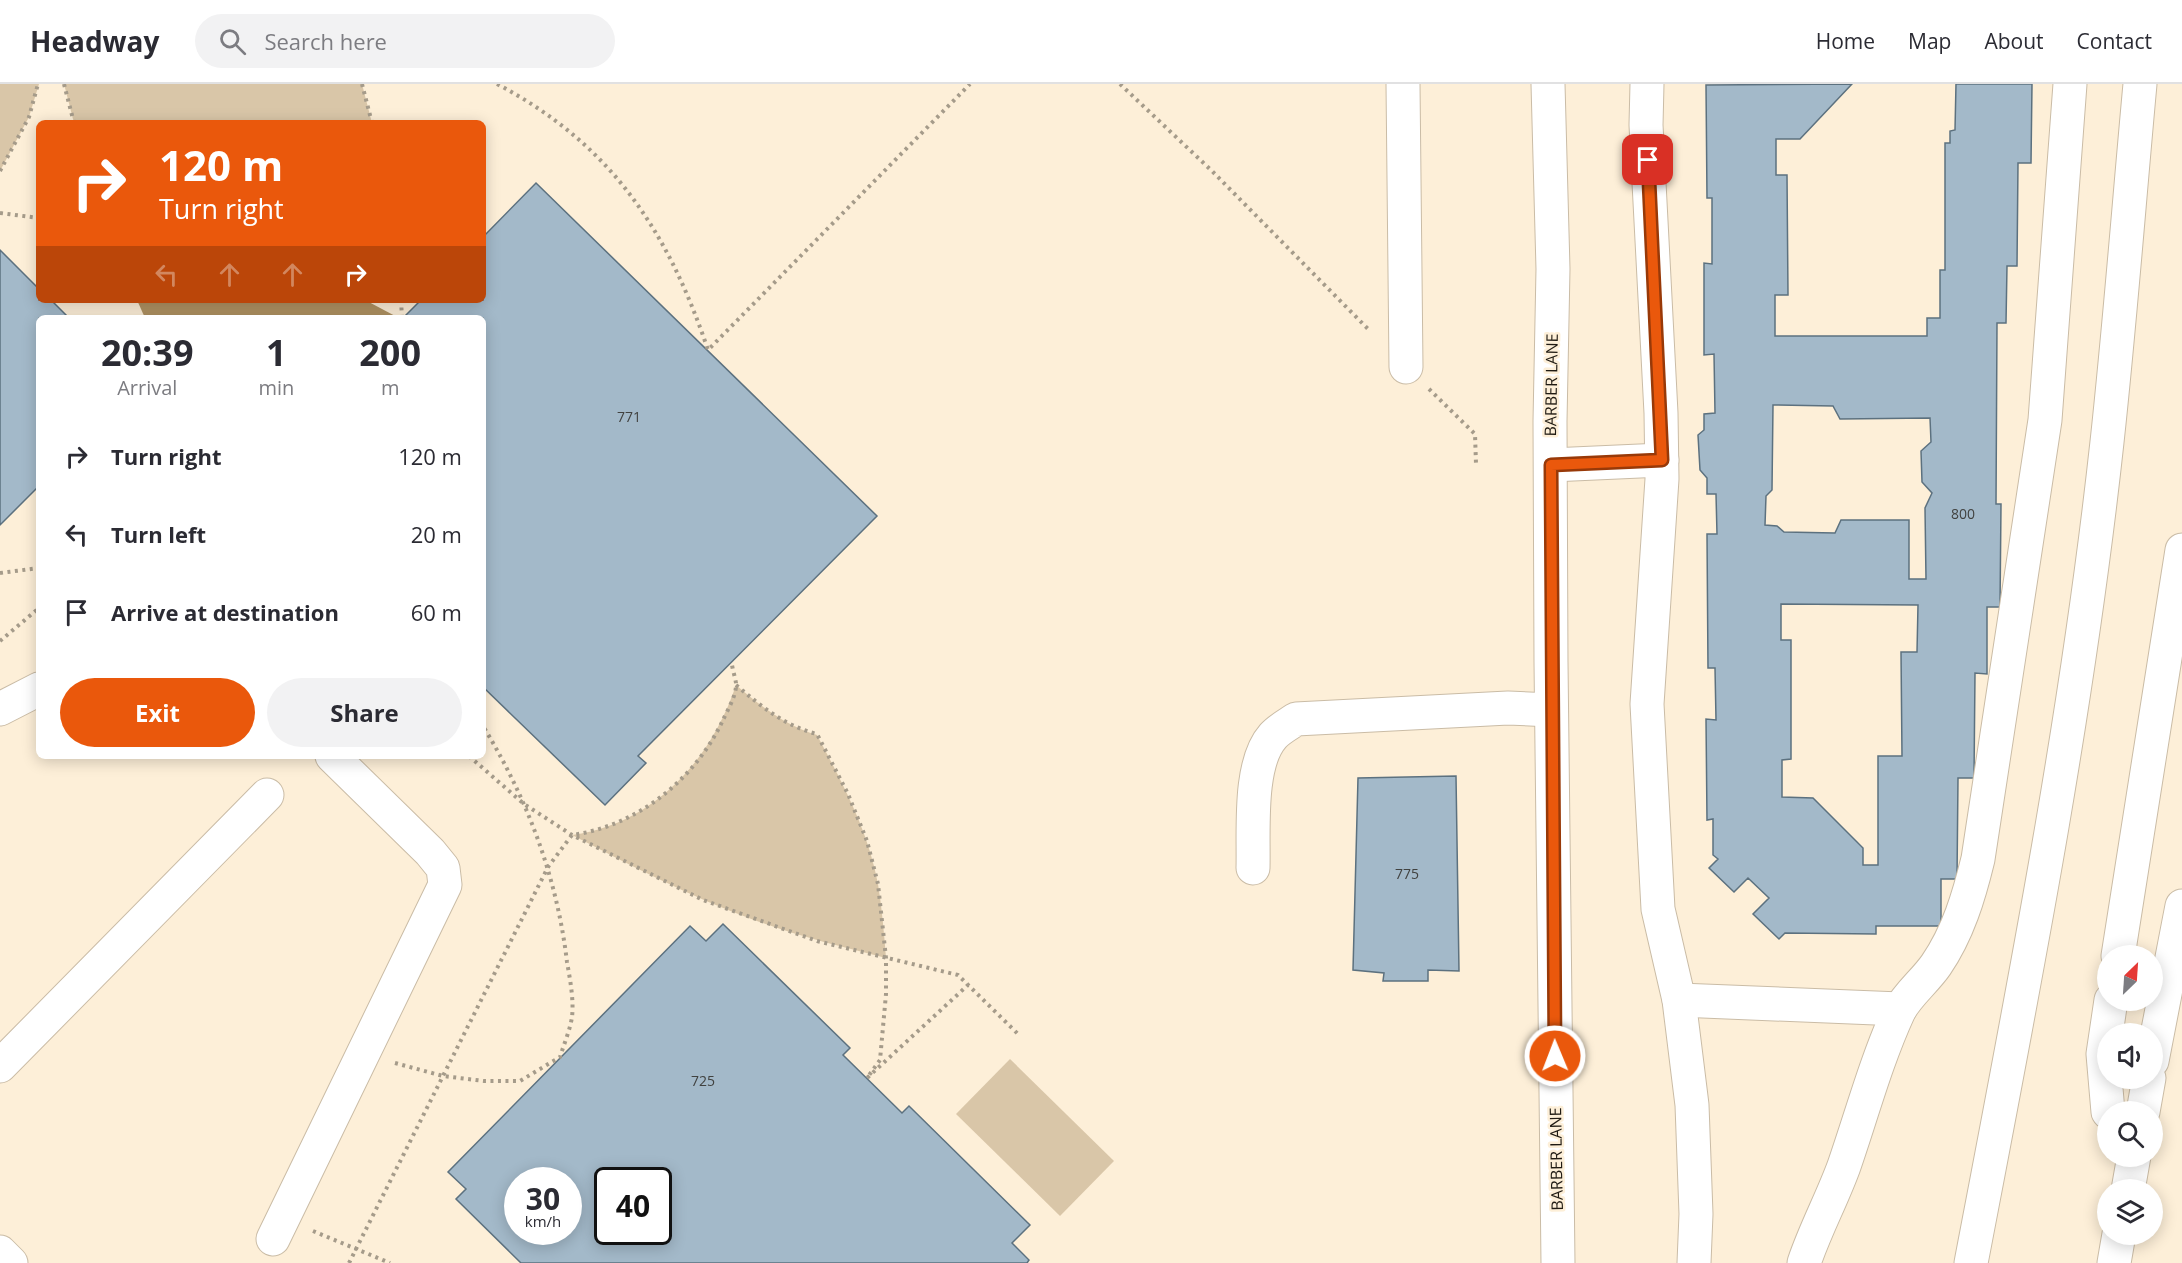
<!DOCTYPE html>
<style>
:root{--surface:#fff;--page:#f2f2f3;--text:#2b2b33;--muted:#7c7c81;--line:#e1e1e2;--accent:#ea580c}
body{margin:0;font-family:"Open Sans",sans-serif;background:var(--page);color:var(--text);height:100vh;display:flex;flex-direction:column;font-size:22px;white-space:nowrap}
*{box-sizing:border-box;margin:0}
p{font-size:20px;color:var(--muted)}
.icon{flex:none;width:33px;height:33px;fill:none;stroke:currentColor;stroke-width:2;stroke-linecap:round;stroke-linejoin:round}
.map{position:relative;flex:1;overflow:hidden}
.side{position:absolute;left:36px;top:231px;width:450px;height:444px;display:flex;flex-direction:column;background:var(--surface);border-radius:9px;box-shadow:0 3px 15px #0003}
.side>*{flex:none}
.top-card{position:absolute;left:36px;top:36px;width:450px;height:183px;border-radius:9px;box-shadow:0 3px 15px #0003;background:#ea580c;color:#fff;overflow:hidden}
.needle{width:39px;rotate:25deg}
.fabs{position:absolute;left:2097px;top:861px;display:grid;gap:12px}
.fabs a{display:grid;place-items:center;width:66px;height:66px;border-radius:50%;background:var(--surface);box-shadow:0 3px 15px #0003;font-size:30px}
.speed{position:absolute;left:504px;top:1083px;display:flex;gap:12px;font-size:30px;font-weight:700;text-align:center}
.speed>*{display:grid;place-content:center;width:78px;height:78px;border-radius:50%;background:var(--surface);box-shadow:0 3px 15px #0003;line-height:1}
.speed small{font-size:15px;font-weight:400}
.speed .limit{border:3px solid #111;border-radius:9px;background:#fff;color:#111}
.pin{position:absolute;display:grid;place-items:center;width:51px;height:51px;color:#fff;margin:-26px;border-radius:12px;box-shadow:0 3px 9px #0006}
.me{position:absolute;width:66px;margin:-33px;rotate:359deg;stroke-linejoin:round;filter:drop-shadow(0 0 4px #0008)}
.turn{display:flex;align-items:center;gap:21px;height:126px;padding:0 24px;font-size:27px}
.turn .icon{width:78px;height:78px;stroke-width:2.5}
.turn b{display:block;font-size:42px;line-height:51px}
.lanes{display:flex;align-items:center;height:57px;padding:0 24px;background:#0003;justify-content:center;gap:30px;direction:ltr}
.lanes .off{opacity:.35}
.eta{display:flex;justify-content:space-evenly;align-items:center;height:102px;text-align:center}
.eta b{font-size:36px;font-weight:700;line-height:42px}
.action{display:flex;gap:12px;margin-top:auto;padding:12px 24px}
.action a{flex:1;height:69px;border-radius:36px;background:var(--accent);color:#fff;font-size:24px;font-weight:700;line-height:69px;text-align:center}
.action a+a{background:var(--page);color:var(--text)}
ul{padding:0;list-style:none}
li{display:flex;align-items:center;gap:18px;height:78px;padding:0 24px}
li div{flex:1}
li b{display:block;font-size:22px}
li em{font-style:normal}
header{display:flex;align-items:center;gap:36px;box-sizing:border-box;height:84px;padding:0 30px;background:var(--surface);border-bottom:2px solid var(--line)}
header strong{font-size:28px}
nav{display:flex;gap:33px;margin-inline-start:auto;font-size:21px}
.search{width:420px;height:54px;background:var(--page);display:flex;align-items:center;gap:15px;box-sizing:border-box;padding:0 21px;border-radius:33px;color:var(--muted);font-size:22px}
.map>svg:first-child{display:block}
.green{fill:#d9c6a8}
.water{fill:#b09262}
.building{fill:#a3b9c9;stroke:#5c717f;stroke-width:1.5;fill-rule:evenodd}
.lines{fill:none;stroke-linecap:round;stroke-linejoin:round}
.minor-casing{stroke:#cabca6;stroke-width:35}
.highway-casing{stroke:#cabca6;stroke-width:35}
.path{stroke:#a59b8a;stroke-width:4;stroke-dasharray:3 4.5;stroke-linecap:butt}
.minor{stroke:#fff;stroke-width:33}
.highway{stroke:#fff;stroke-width:33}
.route-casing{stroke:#983908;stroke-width:15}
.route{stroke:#ea580c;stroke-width:10}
.labels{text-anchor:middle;stroke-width:5;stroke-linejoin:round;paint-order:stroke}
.number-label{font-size:14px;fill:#414240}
.street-label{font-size:16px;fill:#201b13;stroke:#fdefd8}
</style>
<header>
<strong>Headway</strong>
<div class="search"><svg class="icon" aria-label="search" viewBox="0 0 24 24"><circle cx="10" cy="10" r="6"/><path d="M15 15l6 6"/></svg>Search here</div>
<nav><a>Home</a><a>Map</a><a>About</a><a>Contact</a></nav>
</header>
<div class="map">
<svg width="2182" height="1179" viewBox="0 0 2182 1179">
<rect width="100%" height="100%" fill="#fdefd8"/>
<g class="green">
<polygon points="0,0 39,0 29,33 0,87"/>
<polygon points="64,0 362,0 372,39 74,39"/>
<path d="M736,601c26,22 49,40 81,50 25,47 51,95 61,149 4,24 6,49 8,74 -44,-11 -88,-22 -132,-38 -63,-23 -122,-54 -182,-85 82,-11 139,-75 164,-150z"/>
<polygon points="1010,975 1114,1077 1060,1132 956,1030"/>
</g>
<polygon class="water" points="137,216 365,216 399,234 145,234"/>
<g class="building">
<path d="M1852,0l-52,55h-24v36h11l1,120h-13v41h152v-18h13v-48h5v-127h5v-12l5,-1 1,-46h76l-1,79h-13l-1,103h-10l-1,57h-9l-1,181h5l-1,103h-13v67l-12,-1 -1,105h-16l-1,101h-16v47h-65v8l-91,-1 -6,6 -26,-25 16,-16 -21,-20 -14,14 -25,-24 9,-9 -5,-4v-36l-6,1 -1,-101 10,1 -1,-52h-7l-1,-134h10l-1,-40h-9v-16l-7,-8 -2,-35 6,-5v-16l11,-1 -1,-59 -10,1v-92l8,1v-66h-5l-1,-113zM1773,321l60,1 7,13 90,-1 1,24 -10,9 1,31 10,11 -7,15 1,71h-17v-59h-68l-6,13 -51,-1 -7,-6 -12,-1 1,-29 6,-6zM1781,520l137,1 -1,47h-16l1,104h-24v109h-15v-17l-50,-50 -31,-1v-37l9,-1v-119h-10z"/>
<polygon points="536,99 877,432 638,672 646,679 605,721 483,603 483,234 403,234 421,216 483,216 483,153"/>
<polygon points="0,166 39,205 39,216 51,216 69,234 39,234 39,402 0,441"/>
<polygon points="1456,692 1459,887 1428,886 1428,897 1383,897 1384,889 1353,886 1358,694"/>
<path d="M723,840l127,124 -7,7 59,58 7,-7 121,119 -18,18 17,17 -2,3h-506l-65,-64 10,-10 -18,-17 242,-246 16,15zM518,1096h50v52h-50zM608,1096h50v52h-50z"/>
</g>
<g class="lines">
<defs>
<g id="minor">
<polyline points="1403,0 1406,283"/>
<polyline points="1548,0 1553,185 1550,337 1551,578 1558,1179"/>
<polyline points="1647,0 1646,41 1661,329 1662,395 1647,620 1658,825 1679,916 1692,1021 1696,1130 1694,1179"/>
<polyline points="1551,381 1662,376"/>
<polyline points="0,625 39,605"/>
<path d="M1253,784c1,-36 -5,-104 20,-132 6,-7 16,-12 23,-17l212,-11 43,2"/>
<polyline points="1679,916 1900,925"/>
<polyline points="0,982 267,711"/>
<polyline points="273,1155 445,801 443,784 430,768 332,672"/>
<polyline points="0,1168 11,1179"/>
<path d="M1804,1179c11,-33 28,-64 40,-97 18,-52 32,-105 55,-155 9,-17 26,-30 37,-46 22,-32 33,-69 42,-106l67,-439 25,-336"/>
</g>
<g id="highway">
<polyline points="2118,872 2182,466"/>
<polyline points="2152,977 2182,822"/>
<polyline points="2108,1028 2103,970 2111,916"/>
<polyline points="2143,1028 2149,994"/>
<polyline points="2128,1106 2134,1072"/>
<path d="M1971,1179c52,-272 106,-545 136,-821 13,-119 22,-239 33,-358"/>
<polyline points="2114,1179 2119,1150"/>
</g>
</defs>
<use href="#minor" class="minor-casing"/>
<use href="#highway" class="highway-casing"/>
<g class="path">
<polyline points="64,0 74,39"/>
<polyline points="362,0 372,39"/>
<path d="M497,0c114,60 171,147 211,266l262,-266"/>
<polyline points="1120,0 1212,87 1370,247"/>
<polyline points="0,87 29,33 38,0"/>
<polyline points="0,129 39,134"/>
<polyline points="401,216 402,234"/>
<polyline points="1429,305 1475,350 1476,380"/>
<polyline points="0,489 39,484"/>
<polyline points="0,557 39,524"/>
<path d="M736,601c26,22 49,41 81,49l31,60 19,47 11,43 8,74v36l-6,66 -13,18 101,-93"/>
<polyline points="469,672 524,720 572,751 703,816 817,857 958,891 1020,952"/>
<path d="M395,979l48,13 41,5h36l40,-24c4,-13 10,-27 12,-40 2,-17 -2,-38 -5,-55 -10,-85 -40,-164 -84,-236"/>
<polyline points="313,1147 390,1179"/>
<path d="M349,1179l199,-396 24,-32c65,-9 122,-55 150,-113 5,-11 15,-27 14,-39 -1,-6 -3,-12 -4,-18"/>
</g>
<use href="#minor" class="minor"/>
<use href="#highway" class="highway"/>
</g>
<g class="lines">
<defs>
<polyline id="route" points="1555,972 1551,381 1662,376 1648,76"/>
</defs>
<use href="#route" class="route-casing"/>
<use href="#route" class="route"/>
</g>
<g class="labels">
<g class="number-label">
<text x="629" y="338">771</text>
<text x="1963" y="435">800</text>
<text x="1407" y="795">775</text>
<text x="703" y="1002">725</text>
</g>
<g class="street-label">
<text transform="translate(1551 301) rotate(-89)" y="6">BARBER LANE</text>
<text transform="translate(1556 1075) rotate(-91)" y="6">BARBER LANE</text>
</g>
</g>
</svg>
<div class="fabs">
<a><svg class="needle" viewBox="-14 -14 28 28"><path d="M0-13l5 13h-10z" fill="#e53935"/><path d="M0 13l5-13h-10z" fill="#7c7c81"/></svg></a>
<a><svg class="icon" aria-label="sound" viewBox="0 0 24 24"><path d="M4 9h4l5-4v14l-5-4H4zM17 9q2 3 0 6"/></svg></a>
<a><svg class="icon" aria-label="search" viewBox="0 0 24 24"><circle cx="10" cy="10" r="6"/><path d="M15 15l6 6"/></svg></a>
<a><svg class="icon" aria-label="layers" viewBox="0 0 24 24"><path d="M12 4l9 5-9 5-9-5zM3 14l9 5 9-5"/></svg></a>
</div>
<div class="speed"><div>30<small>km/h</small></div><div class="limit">40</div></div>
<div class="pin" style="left:1648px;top:76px;background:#d93025"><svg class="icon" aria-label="arrive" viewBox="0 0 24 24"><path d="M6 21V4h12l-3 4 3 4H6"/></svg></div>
<svg class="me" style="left:1555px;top:972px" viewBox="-20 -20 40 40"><circle r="17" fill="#ea580c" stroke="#fff" stroke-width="3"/><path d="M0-11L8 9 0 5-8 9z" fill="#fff"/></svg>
<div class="top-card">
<div class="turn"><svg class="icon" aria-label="right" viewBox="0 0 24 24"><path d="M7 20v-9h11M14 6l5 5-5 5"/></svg><div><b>120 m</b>Turn right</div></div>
<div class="lanes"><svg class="icon off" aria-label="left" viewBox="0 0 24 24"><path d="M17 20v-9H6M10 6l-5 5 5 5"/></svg><svg class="icon off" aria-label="ahead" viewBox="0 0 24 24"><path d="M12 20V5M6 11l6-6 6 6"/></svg><svg class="icon off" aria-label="ahead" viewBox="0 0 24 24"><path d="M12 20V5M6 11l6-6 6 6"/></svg><svg class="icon" aria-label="right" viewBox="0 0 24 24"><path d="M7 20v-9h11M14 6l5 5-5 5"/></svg></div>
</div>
<section class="side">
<div class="eta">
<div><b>20:39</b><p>Arrival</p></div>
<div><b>1</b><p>min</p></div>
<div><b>200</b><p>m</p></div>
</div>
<ul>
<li><svg class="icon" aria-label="right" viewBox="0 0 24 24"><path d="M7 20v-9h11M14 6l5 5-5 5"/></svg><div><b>Turn right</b></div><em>120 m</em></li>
<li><svg class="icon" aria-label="left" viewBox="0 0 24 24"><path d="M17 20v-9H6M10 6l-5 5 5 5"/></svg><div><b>Turn left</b></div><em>20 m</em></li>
<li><svg class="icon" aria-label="arrive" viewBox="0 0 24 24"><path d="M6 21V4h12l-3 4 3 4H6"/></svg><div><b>Arrive at destination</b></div><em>60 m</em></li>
</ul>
<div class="action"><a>Exit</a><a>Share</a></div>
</section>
</div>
